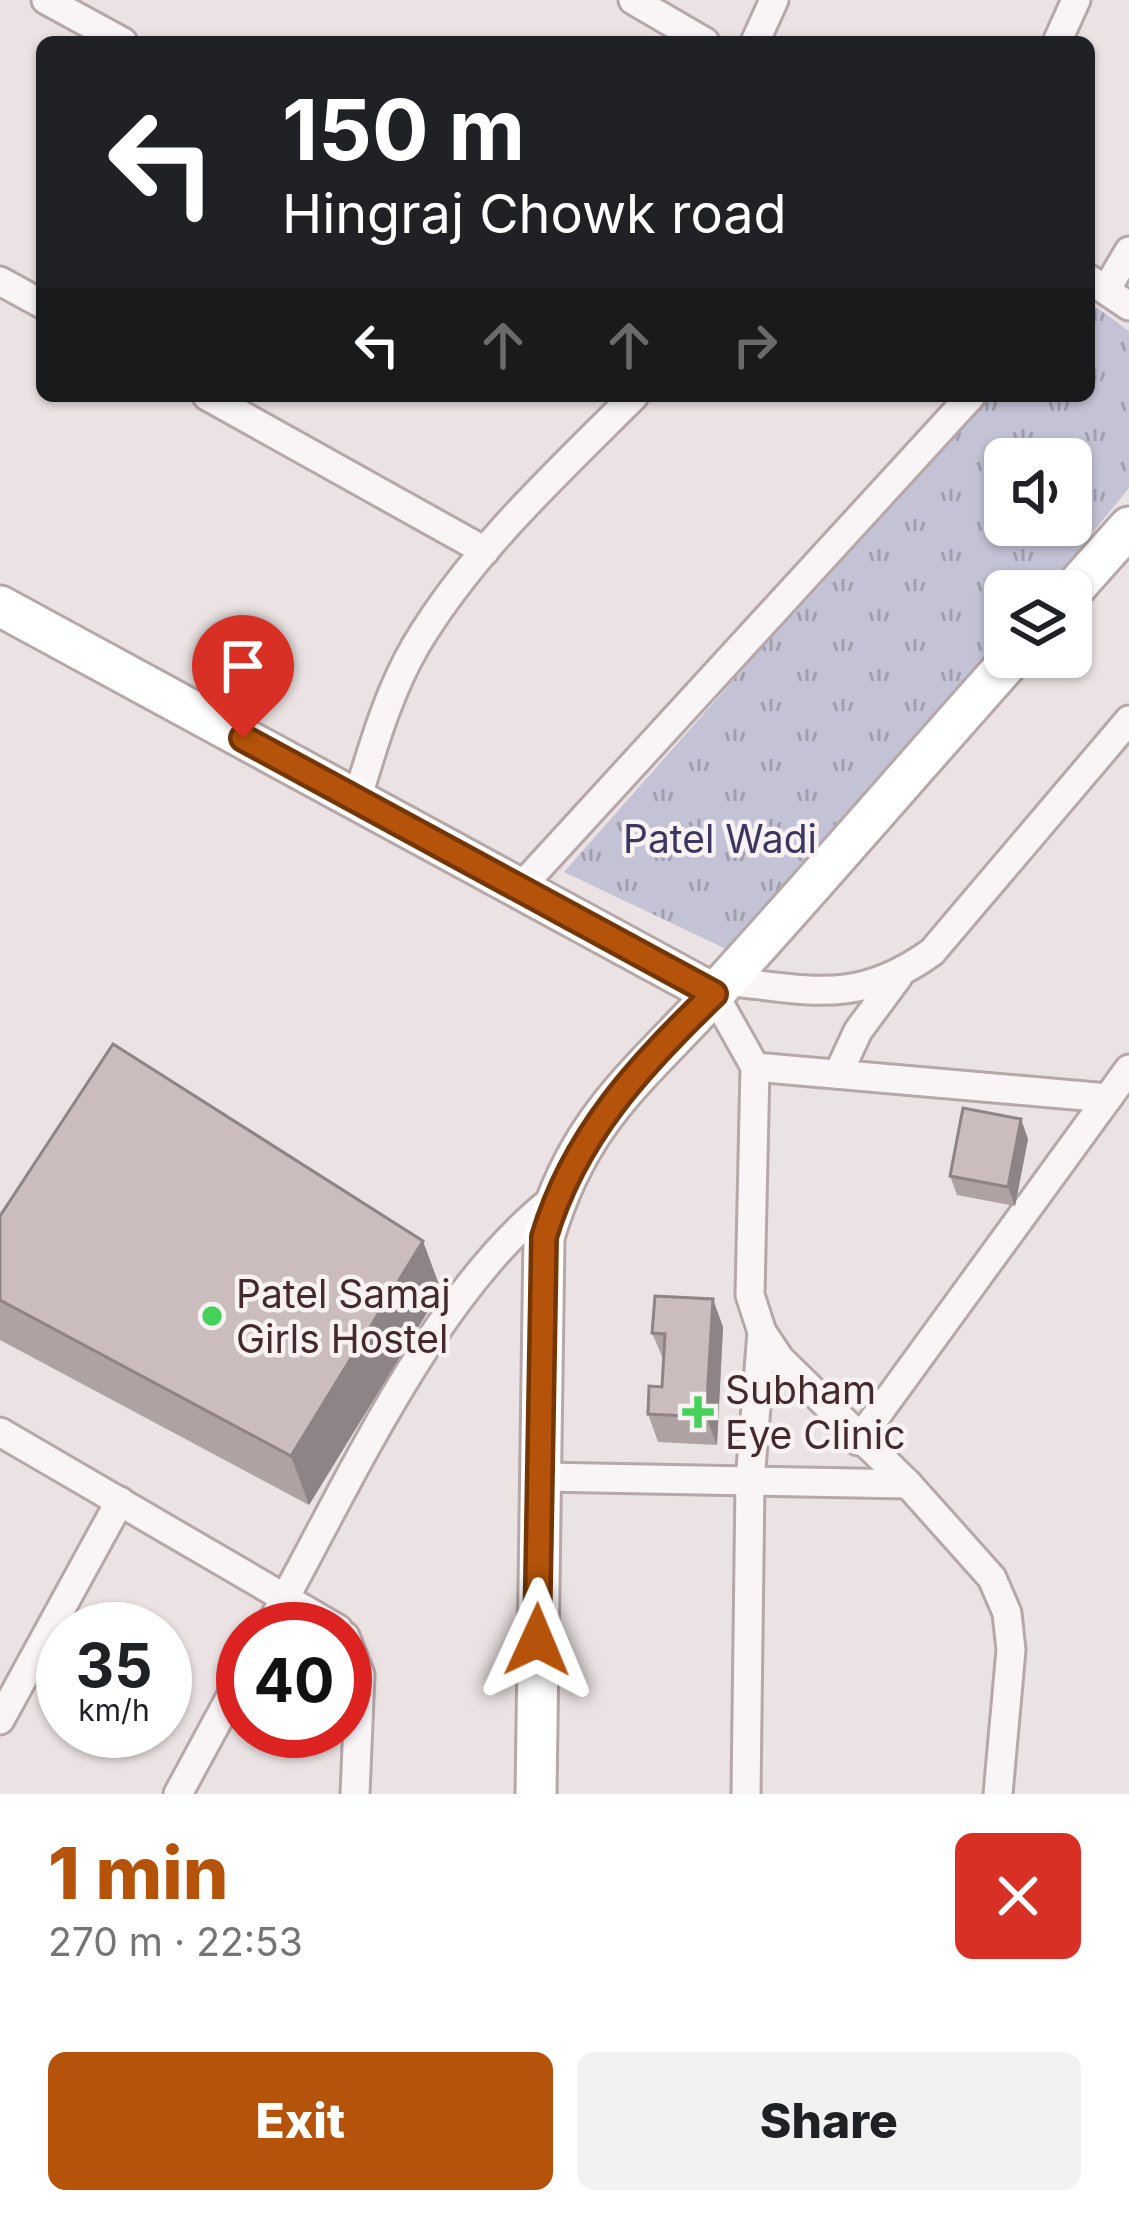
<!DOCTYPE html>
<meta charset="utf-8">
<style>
:root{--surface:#fff;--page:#f2f2f2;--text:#202124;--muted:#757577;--accent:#b45309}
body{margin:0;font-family:Inter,sans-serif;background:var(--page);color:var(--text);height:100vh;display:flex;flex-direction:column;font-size:45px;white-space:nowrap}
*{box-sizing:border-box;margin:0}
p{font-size:39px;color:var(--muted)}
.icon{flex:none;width:66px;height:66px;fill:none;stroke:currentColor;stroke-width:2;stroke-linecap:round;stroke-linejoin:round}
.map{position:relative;height:1794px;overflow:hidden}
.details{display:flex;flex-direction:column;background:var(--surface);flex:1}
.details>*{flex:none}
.guide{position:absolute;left:36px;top:36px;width:1059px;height:366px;border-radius:18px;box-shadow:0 3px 9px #0004;background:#202124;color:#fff;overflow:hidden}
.tools{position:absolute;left:984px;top:438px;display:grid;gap:24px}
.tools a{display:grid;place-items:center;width:108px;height:108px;border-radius:18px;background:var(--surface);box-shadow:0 3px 9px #0004;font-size:60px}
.speed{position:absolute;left:36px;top:1602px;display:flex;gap:24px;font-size:60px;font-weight:700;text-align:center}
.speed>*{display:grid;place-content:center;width:156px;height:156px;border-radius:50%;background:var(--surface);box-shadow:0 3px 9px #0004;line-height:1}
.speed small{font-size:30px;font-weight:400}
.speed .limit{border:18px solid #d22;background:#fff;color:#111}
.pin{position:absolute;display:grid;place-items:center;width:102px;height:102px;color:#fff;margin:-123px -51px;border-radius:50% 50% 50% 0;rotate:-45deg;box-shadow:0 0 12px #0007}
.pin .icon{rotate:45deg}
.me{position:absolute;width:132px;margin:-66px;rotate:1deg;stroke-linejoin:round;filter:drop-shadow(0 0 9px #0008)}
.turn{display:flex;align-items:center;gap:42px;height:252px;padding:0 48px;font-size:54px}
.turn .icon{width:156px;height:156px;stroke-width:2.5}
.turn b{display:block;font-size:84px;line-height:102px}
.lanes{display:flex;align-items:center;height:114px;padding:0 48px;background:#0003;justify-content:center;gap:60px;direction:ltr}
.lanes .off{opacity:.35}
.round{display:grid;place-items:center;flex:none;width:126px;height:126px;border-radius:18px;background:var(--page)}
.overview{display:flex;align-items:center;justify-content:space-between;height:204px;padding:0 48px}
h1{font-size:72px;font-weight:800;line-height:90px;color:var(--accent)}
.action{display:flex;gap:24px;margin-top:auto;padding:24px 48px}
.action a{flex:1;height:138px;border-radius:18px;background:var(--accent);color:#fff;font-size:48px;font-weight:800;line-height:138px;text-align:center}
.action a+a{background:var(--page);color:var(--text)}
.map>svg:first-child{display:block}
.park{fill:url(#park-tufts);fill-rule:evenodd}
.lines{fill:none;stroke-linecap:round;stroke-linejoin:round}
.street-casing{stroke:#b6a7a8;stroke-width:33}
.secondary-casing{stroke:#b6a7a8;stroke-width:45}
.street{stroke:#f9f5f6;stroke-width:27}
.secondary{stroke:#fff;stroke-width:39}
.wall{fill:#afa2a3}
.shaded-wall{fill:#8e8485}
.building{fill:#cbbcbe;stroke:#8e8485;stroke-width:3}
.route-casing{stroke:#753606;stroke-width:30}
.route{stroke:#b45309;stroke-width:21}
.poi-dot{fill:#46d15a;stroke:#f8f2f3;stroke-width:4.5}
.labels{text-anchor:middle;stroke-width:9;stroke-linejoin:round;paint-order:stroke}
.park-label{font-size:39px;fill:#3b3760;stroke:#f8f2f3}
.poi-label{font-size:39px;fill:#442a2c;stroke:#f8f2f3;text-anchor:start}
</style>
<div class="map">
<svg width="1129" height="1794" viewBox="0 0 1129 1794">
<defs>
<pattern id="park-tufts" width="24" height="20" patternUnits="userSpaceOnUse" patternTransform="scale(3)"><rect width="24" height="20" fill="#c4c3d5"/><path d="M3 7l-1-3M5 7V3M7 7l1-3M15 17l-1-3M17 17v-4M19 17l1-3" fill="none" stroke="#a19fad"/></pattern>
</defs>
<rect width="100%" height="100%" fill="#ebe2e3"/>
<path class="park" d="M1089,302l40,29v157l-84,103h-40v49l-260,318 -181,-86 420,-476h105zM1005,459h66v66h-66z"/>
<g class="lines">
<defs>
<g id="street">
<polyline points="46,0 123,42"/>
<polyline points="633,0 705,42"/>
<polyline points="755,42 774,0"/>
<polyline points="1057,42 1076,0"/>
<polyline points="1089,279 1129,306"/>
<polyline points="0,281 42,304"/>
<polyline points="1106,290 1129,251"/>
<polyline points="207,396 485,551"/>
<path d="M357,799c16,-52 31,-106 59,-154 56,-94 141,-172 218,-249"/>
<polyline points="519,889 971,396"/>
<path d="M725,981c86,9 132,25 207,-29l197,-232"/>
<polyline points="714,994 755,1067 750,1295 762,1332 780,1359 908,1484 992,1578 1007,1613 1011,1650 998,1794"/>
<polyline points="755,1067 1108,1098"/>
<polyline points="838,1074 858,1031 898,977"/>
<polyline points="0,1432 338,1629"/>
<polyline points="858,1441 1129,1069"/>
<polyline points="543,1477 908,1484"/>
<path d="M268,1629c76,-135 165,-339 288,-432"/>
<polyline points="345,1636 360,1675 355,1794"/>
<polyline points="0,1720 120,1501"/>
<polyline points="178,1794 243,1674"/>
<polyline points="746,1794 750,1481 762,1332"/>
</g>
<g id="secondary">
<polyline points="1071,592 1129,527"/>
<polyline points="0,606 714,994"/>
<path d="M536,1794l8,-557c35,-118 93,-159 171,-244 101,-111 198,-224 298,-336"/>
</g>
</defs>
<use href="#street" class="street-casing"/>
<use href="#secondary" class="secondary-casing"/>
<use href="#street" class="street"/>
<use href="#secondary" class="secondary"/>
</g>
<g class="wall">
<polygon points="1028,1139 1015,1206 957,1195 950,1176"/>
<polygon points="0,1216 441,1290 309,1505 0,1340"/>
<polygon points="723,1327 717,1445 658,1442 648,1414 662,1387 664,1361 652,1333"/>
</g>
<g class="shaded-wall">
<polygon points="1021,1119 1028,1139 1015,1206 1008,1187"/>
<polygon points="423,1241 441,1290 309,1505 291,1456"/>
<polygon points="713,1299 723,1327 717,1445 706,1417"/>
</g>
<g class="building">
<polygon points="113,1044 423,1241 291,1456 0,1300 0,1216"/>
<polygon points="963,1108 1021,1119 1008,1187 950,1176"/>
<polygon points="655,1296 713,1299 706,1417 648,1414 649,1386 662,1387 665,1334 652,1333"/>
</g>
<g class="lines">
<defs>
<path id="route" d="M243,738l471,256c-74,71 -140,142 -170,243l-7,403"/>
</defs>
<use href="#route" class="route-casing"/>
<use href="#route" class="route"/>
</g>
<g class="poi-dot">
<circle cx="212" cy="1316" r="12"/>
<path d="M692 1394h12v12h12v12h-12v12h-12v-12h-12v-12h12z"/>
</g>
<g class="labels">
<g class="park-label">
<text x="720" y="853">Patel Wadi</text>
</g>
<g class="poi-label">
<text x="236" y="1308">Patel Samaj<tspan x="236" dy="45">Girls Hostel</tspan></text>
<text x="725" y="1404">Subham<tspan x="725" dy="45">Eye Clinic</tspan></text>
</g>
</g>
</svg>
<div class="tools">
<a><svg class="icon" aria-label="sound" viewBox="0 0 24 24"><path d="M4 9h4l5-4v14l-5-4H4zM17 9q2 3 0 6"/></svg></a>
<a><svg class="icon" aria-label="layers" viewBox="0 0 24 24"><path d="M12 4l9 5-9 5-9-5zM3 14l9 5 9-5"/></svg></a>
</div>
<div class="speed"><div>35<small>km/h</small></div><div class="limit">40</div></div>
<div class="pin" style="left:243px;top:738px;background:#d93025"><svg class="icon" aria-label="arrive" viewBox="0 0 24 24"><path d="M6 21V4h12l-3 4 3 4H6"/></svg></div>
<svg class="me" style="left:537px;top:1640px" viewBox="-20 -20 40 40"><path d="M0-17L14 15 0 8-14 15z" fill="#b45309" stroke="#fff" stroke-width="4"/></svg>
<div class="guide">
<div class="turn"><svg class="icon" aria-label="left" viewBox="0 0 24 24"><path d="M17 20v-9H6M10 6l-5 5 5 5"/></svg><div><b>150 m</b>Hingraj Chowk road</div></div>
<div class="lanes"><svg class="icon" aria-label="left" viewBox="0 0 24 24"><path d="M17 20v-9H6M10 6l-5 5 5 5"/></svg><svg class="icon off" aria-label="ahead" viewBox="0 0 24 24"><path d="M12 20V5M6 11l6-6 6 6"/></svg><svg class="icon off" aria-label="ahead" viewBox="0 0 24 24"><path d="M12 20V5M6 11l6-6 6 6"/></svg><svg class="icon off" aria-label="right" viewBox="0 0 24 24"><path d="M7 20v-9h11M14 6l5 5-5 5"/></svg></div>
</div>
</div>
<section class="details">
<div class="overview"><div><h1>1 min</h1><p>270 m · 22:53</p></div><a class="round" style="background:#d93025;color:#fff"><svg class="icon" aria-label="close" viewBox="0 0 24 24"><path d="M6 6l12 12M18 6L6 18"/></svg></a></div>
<div class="action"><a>Exit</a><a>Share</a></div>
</section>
